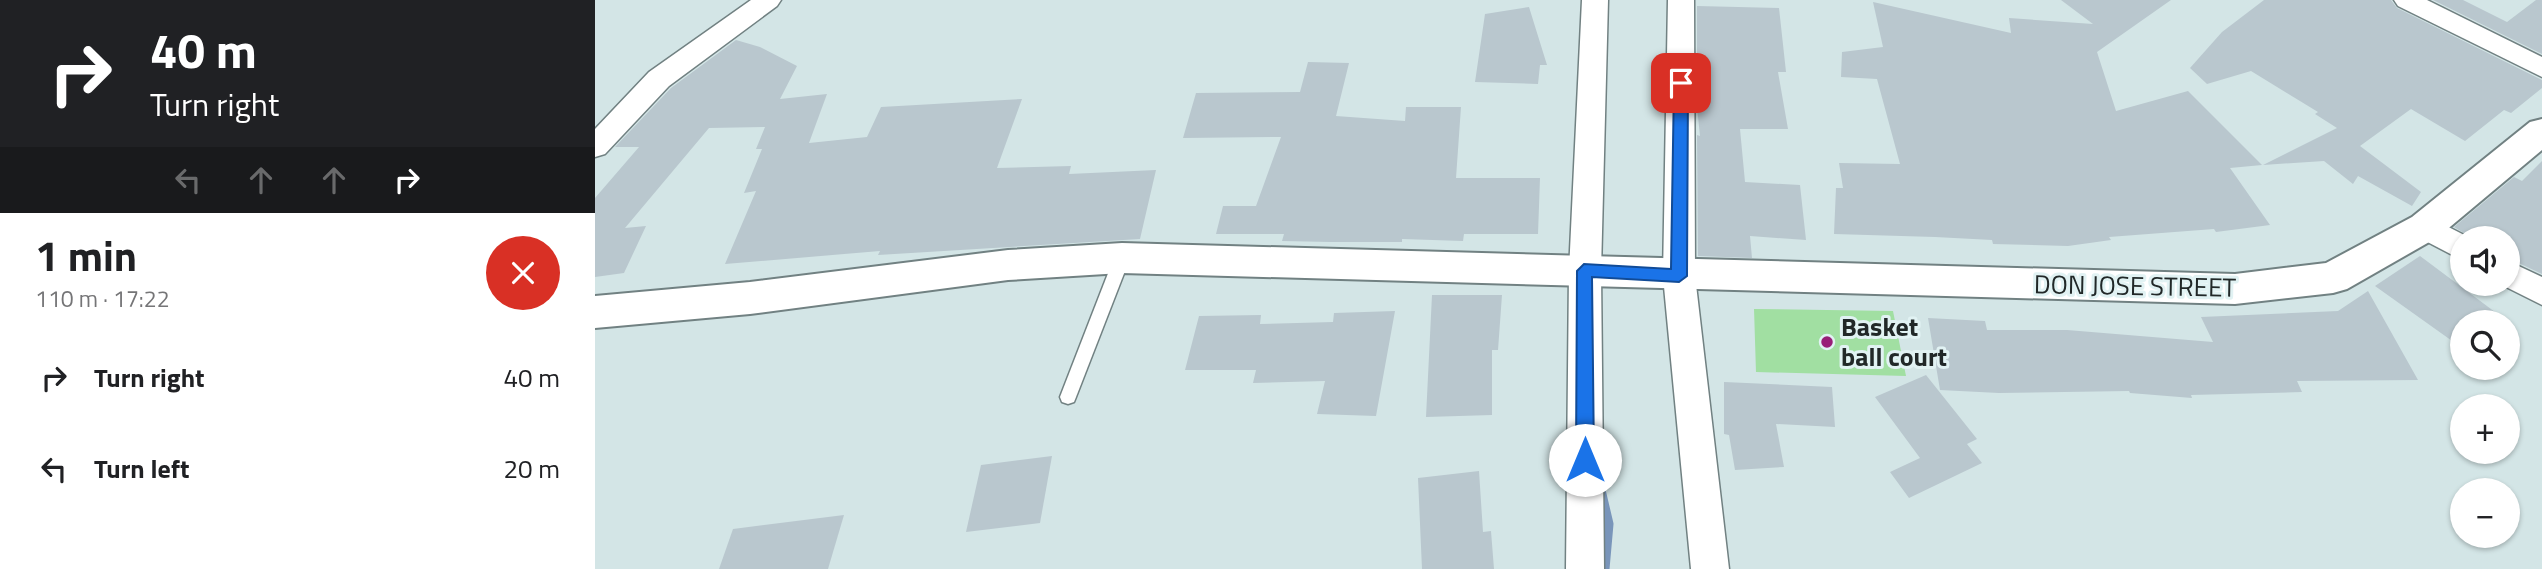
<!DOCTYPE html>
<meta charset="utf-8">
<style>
:root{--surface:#fff;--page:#f6f6f6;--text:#202124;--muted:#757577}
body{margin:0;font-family:"Titillium Web",sans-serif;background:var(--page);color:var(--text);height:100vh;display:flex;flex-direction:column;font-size:26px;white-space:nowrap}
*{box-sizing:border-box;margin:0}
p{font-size:23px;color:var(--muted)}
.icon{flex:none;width:38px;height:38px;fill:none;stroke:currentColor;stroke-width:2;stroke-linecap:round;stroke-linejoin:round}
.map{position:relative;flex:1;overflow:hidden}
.side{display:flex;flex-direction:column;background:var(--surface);width:595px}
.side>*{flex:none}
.hud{background:#202124;color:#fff;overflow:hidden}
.buttons{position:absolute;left:1855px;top:226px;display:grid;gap:14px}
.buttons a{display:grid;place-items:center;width:70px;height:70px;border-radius:50%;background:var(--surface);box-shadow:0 2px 5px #0004;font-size:35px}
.pin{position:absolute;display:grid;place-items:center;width:60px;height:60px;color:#fff;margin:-30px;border-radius:14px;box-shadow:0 4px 10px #0006}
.me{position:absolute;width:77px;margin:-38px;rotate:0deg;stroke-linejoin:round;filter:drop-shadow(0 0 5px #0008)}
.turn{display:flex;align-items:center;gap:24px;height:147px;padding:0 35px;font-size:32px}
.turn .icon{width:91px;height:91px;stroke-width:2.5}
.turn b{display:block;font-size:49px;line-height:60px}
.lanes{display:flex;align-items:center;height:66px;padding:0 35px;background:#0003;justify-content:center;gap:35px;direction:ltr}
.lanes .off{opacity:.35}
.round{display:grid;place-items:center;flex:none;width:74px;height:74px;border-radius:37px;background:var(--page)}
.overview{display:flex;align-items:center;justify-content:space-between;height:119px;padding:0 35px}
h1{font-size:42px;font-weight:700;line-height:52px}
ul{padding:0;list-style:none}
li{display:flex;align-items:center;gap:21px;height:91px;padding:0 35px}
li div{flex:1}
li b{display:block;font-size:26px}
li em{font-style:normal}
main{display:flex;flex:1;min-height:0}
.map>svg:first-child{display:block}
.green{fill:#a1dfa2}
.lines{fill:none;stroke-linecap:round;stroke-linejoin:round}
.stream{stroke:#7995ba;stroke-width:11}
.building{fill:#b9c7ce}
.service-casing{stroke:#718182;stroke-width:3}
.minor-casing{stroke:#718182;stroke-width:3}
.tertiary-casing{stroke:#718182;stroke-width:4}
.service{fill:#fff;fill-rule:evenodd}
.minor{fill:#fff;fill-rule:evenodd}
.tertiary{fill:#fff;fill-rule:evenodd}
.route{fill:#1a73e8;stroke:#114b97;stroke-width:2}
.poi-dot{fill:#981e77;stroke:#e1f2f3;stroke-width:2.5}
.labels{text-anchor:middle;stroke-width:6;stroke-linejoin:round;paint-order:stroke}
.street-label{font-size:26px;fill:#212828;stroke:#e1f2f3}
.poi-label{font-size:26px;font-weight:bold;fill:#212828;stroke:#e1f2f3;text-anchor:start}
</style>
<main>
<section class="side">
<div class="hud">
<div class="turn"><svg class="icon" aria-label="right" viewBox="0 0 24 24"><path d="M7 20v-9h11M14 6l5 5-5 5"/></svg><div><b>40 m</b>Turn right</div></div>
<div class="lanes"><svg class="icon off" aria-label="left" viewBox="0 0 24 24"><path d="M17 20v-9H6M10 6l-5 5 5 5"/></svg><svg class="icon off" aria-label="ahead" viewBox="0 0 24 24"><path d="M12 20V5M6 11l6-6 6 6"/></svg><svg class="icon off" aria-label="ahead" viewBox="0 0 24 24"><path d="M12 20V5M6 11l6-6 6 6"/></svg><svg class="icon" aria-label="right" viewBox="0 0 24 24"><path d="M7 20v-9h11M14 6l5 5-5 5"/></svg></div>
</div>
<div class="overview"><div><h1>1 min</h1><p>110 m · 17:22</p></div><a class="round" style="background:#d93025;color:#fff"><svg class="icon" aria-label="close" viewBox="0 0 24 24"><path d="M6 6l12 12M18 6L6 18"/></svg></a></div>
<ul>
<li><svg class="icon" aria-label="right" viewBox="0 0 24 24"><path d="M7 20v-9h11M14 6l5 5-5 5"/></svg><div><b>Turn right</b></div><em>40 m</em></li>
<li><svg class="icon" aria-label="left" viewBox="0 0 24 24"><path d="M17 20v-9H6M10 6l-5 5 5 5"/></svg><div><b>Turn left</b></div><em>20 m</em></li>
</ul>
</section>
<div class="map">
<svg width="1947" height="569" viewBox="0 0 1947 569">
<rect width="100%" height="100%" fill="#d3e5e6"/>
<polygon class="green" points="1159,309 1298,311 1311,376 1161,372"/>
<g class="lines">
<polyline class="stream" points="1005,490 1013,524 1009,569"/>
</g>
<g class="building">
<polygon points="1466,0 1576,0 1502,52 1521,111 1593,91 1667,165 1635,168 1675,225 1621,232 1619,229 1514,237 1516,240 1473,246 1398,244 1397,240 1340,237 1239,234 1241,188 1248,188 1244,163 1305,164 1282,79 1246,77 1247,52 1288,47 1278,2 1416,33 1414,18 1498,24"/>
<polygon points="1669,0 1796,0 1802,8 1947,80 1947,88 1916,113 1909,110 1870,141 1816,109 1765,146 1826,192 1817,206 1763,176 1758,184 1729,161 1668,165 1742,128 1720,114 1723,112 1656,71 1612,84 1595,68 1627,32"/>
<polygon points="1838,0 1868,0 1912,22 1941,0 1947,0 1947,54"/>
<polygon points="1102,6 1184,8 1191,72 1183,72 1193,129 1145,129 1150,182 1205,185 1211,240 1155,236 1157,258 1103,256 1102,135 1105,136 1102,107"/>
<polygon points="934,7 952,65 945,65 943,84 880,82 890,14"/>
<polygon points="141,40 165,47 202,66 185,99 232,94 214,143 272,137 286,107 427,99 402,168 476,166 474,174 561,170 545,239 283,255 285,251 130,264 161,191 149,193 167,149 161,149 170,127 114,128 30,228 51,226 29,273 0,277 0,198 44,147 20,147 76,88"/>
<polygon points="713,62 754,63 741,116 810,121 811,107 866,107 861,178 945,178 943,234 869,234 868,241 807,239 807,242 736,242 687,241 689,234 621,234 628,206 661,206 686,137 588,138 601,93 705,92"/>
<polygon points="1947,161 1947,274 1913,258 1913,238 1877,238 1859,227 1919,177 1927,181"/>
<polygon points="1825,256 1916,324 1913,326 1913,322 1867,322 1867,348 1780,286"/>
<polygon points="1773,291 1823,380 1702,381 1707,392 1596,395 1597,398 1535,393 1534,391 1404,393 1345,390 1333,318 1390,321 1392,330 1472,330 1618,342 1606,317 1743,311"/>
<polygon points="837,295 907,295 903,350 897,350 897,415 831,417"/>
<polygon points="800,311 781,416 722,414 730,381 658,383 661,370 590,370 604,316 666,315 665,324 738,322 739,313"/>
<polygon points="1331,375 1382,439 1372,444 1387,463 1314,498 1295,472 1325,458 1280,397"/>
<polygon points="1129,382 1237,387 1240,427 1181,424 1189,467 1140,470 1134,435 1129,434"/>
<polygon points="457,456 445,523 371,532 386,465"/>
<polygon points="884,471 888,532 896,531 899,569 827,569 823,478"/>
<polygon points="249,515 233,569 124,569 138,529"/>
</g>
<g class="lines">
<defs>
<polygon id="service" points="527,252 532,254 535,258 481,397 479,402 473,404 467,402 465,397 519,258 522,254"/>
<g id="minor">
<polygon points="156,0 186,0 182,6 74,86 10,154 0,157 0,129 54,72"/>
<polygon points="987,0 1013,0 1006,271 1009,569 971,569 974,271"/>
<polygon points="1073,0 1099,0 1100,276 1134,569 1096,569 1068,276"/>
<polygon points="1799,0 1832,0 1947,57 1947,77 1803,6"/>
<polygon points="1830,215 1875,238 1867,238 1867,260 1819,235 1815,227 1819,219"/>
<polygon points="1913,261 1947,277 1947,305 1905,284 1913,284"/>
</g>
<polygon id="tertiary" points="1947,119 1947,150 1843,237 1752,289 1738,293 1640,304 527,273 413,280 155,314 0,328 0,296 155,282 413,250 527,243 1640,274 1731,263 1817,217 1935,122"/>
</defs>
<use href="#service" class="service-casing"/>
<use href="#minor" class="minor-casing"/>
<use href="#tertiary" class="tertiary-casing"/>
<use href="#service" class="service"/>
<use href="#minor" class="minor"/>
<use href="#tertiary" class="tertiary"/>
</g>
<polygon class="route" points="1086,78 1093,83 1092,276 1084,282 997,277 999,460 996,466 990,468 984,466 981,460 982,271 989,264 1076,269 1079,83"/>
<circle class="poi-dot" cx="1232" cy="342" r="7"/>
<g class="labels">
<g class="street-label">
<text transform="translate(1540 286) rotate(1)" y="9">DON JOSE STREET</text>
</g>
<g class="poi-label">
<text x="1246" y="336">Basket<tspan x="1246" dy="30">ball court</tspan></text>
</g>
</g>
</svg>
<div class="buttons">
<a><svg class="icon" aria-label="sound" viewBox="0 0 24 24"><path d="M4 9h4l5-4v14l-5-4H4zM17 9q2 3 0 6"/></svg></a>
<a><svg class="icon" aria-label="search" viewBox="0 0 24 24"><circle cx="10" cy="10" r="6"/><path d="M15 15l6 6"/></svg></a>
<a>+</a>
<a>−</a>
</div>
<div class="pin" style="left:1086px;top:83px;background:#d93025"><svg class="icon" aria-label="arrive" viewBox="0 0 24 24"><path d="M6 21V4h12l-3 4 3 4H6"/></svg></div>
<svg class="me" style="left:990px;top:460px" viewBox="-20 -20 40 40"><circle r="19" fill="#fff"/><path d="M0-13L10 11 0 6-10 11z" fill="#1a73e8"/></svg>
</div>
</main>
